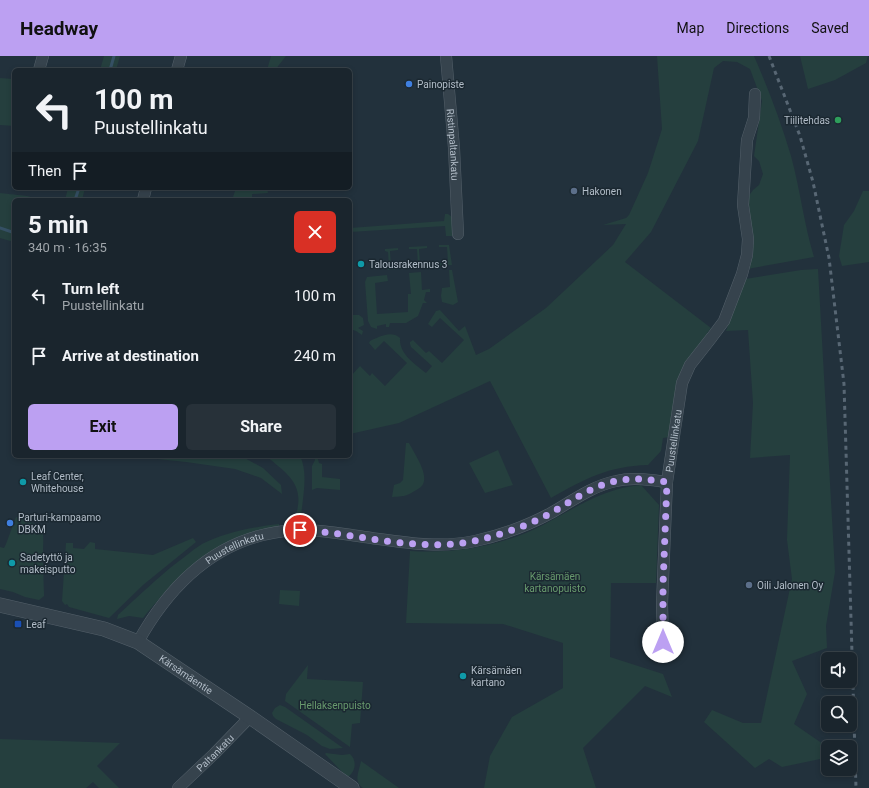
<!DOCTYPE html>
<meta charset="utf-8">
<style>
:root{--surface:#1a252d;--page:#273139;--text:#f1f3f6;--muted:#9fa5aa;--line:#384249;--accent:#bca0f2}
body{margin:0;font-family:Roboto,sans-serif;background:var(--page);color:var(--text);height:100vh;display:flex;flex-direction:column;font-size:15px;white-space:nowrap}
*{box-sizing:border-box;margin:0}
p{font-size:13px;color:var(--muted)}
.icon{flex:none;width:22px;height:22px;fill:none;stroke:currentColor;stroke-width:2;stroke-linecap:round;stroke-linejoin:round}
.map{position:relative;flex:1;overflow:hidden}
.details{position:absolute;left:12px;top:142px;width:340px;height:260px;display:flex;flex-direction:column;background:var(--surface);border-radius:6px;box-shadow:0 2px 6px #0003,0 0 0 1px var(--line)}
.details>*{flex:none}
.banner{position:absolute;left:12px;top:12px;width:340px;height:122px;border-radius:6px;box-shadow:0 2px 6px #0003,0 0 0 1px var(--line);background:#1a252d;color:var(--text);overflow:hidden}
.fabs{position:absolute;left:821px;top:596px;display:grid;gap:8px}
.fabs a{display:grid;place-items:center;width:36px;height:36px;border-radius:6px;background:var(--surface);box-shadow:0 2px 6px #0003,0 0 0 1px var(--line);font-size:20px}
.pin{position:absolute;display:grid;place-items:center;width:34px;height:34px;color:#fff;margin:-17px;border:2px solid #fff;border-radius:50%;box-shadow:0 1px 4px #0007}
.me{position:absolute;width:44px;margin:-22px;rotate:0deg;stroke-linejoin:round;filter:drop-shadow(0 0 3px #0008)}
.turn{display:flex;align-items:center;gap:14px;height:84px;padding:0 16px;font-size:18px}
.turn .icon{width:52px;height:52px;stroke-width:2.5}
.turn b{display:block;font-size:28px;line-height:34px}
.then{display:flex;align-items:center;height:38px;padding:0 16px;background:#0003;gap:8px;font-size:15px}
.round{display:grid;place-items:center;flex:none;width:42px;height:42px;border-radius:6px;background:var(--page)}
.head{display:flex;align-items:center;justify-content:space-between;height:68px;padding:0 16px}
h1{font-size:24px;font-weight:700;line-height:30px}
.primary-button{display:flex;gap:8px;margin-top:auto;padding:8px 16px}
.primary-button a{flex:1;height:46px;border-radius:6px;background:var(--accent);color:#111;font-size:16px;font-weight:700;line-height:46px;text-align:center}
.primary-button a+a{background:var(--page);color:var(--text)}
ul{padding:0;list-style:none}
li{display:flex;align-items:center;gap:12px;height:60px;padding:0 16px}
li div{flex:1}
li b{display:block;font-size:15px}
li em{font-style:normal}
header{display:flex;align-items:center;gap:24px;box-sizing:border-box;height:56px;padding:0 20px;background:var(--accent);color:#111}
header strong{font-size:19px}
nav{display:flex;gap:22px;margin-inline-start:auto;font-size:14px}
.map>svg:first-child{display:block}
.green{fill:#253f3e}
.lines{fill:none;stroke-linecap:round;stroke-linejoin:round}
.stream{stroke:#355064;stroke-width:3}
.minor-casing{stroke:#54606a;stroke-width:12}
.tertiary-casing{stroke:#54606a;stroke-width:15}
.minor{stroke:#36434d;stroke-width:11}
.tertiary{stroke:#36434d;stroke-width:14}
.rail{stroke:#586774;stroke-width:3;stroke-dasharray:4 4;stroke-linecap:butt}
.route{stroke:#bca0f2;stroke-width:7;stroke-dasharray:0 12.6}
.shop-dot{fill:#3f7fe0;stroke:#1b2831;stroke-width:1.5}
.leisure-dot{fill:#2e9e5b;stroke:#1b2831;stroke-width:1.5}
.service-dot{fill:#5c6f8a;stroke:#1b2831;stroke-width:1.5}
.culture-dot{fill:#0f9aa8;stroke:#1b2831;stroke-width:1.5}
.transit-dot{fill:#1a4fb4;stroke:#1b2831;stroke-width:1.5}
.labels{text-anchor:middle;stroke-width:3;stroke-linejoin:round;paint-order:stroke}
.poi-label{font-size:10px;fill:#b2bdc8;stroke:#1b2831;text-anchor:start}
.street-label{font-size:10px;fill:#b2bdc8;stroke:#1b2831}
.park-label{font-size:10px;fill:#689a6d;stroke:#1b2831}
</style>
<header>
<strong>Headway</strong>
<nav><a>Map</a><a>Directions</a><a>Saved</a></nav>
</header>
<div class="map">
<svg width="869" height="732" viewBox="0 0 869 732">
<rect width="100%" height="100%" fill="#22313c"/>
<g class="green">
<polygon points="104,0 120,0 116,14 100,14"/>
<polygon points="271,0 286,0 275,14 267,14"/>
<path d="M657,0h97c14,32 27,66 37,100 9,33 13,68 23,101l-67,12 1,-72 5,-7 6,-5 4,-11 -4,-13 -5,-5 8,-55 -12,-32 -13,-7 -14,-1 -9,7 -16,73 -47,91 -26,30 86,66 -4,5 2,2 -14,17 -25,85 -7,1 -2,13 -13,14c-39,1 -64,14 -97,33l-61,-117 -91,42 -49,11v-57l10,-11 10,10 2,-3 13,13 22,-23 -23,-22 -9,9 -6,-7 1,-2c9,-4 21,-11 30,-3 -1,16 15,26 26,35l6,-7 -21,-19 -1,-3v-2l3,-2 13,13 3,-2 13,12 22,-23 -24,-22 -8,9 -4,-3 8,-13 4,-1 19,21 6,-5 11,29 13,-6 57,-41 67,-63 13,-21 -23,1 23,-7 3,-3 19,-42 14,-44z"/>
<polygon points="800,0 868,0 866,7 835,24 808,33"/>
<polygon points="0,22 14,23 14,70 0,69"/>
<polygon points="68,132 85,132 82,144 65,144"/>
<polygon points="236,132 267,132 268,137 252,138 252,144 232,144"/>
<polygon points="863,135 869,135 869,206 842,210 839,200 844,169 854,155"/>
<polygon points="0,137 27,140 43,144 14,144 14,186 0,182"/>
<polygon points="445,158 448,158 452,161 454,179 452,180 446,180 445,170 350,176 350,172 444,165"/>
<polygon points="439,189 449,189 452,209 440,210 440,207 448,207 447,191 439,191"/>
<polygon points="427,190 427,192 419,193 420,209 428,208 428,210 407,212 407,210 418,209 417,193 409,193 409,191"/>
<polygon points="398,192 398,194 390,195 391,211 403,210 403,213 388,214 387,211 389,211 388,196 385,195 385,193"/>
<polygon points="818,213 835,516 826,570 827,592 792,605 807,638 794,668 823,688 825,702 782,711 769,703 755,712 704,666 712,654 743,667 761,667 792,523 787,484 790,399 750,402 753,347 748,274 726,275 745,223 801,214"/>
<polygon points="449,214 452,214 458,246 453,249 442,246 441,240 442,232 450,231"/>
<polygon points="421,216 422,234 430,233 430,236 426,236 424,244 427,247 423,247 418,260 406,267 390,267 389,271 386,271 386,268 377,270 377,273 371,271 368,265 365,226 367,221 387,219 388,225 375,227 377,258 408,256 408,238 411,238 409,217"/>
<polygon points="350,257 351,259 359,259 363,262 364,269 358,272 363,275 362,279 356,275 350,273 350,269 352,270 352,262 350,262"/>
<path d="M406,387h3c6,12 25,38 9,46 -12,7 -10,7 -26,8l2,-12 6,-2 3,-3z"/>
<polygon points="498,394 513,429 485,437 469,407"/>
<polygon points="129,400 241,400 263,412 281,429 282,438 261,422 235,413 186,406"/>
<path d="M266,400h34c9,18 2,43 1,63l-6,-1c11,-33 -6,-43 -29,-62z"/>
<polygon points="314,400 317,400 319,407 322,408 322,421 340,423 340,434 317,432 312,434 312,410 315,404"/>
<path d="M641,429l18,20 -3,78h-45l-1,74 53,17 9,23 -27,-11 -62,62 13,40h-112l6,-32 22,-39 51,-29v-45l-60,-19 -97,-1 4,-72c46,3 92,-5 133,-26 32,-17 61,-37 98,-40z"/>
<path d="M16,461c29,10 28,7 27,38l-3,-1 1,8 2,1 1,31v2l-5,4 -14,-3 -12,-5 -13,-3v-42l4,1 2,-4z"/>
<path d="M279,468v3c-16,4 -32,7 -47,14 -38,16 -64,47 -89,77l-14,-2 -12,3 1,-4c17,-16 34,-32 52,-47 11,-8 21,-17 32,-24 24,-12 51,-17 77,-20z"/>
<polygon points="193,482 196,486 143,529 109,562 69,551 67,548 65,549 62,545 66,487 73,487 73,492 84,493 90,486 95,487 95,493 153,499"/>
<polygon points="280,534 300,535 299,550 279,548"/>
<polygon points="308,609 307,623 363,626 360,667 352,668 350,691 285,645 286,638"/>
<polygon points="280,649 285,651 343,692 330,693 322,690 307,679 276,663 273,660 272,657 275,652"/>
<polygon points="0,683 120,687 97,710 119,732 99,732 93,726 86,732 0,732"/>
<path d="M326,697l16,2 8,-1c7,6 6,17 -2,23l-2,-1 -21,-22z"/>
<path d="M361,705l38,27h-36c-10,-7 -4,-16 -2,-27z"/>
</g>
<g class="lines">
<g class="stream">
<polyline points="110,14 114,0"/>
<polyline points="75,144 79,132"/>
<polyline points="0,172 12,176"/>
</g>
<defs>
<g id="minor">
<path id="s1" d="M446,0l8,92 4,86"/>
<polyline points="39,14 43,0"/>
<polyline points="177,14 181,0"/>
<polyline points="143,144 146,132"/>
<path id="s2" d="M138,586c35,-63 86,-109 160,-112 22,-1 45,4 66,7 38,5 74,12 111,4 27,-6 52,-15 76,-28 21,-12 41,-27 65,-32 17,-4 34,-1 51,1l15,-99 8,-18 22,-28 12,-16 18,-47 5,-19 1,-16 -5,-34 4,-65 7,-22 1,-24"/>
<polyline points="663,586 662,548 667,426"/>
<path id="s3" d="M178,732l36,-34 36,-37"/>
</g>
<g id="tertiary">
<path id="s4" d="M0,549l104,24 34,13 112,75 102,71"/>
</g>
</defs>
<use href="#minor" class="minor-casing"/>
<use href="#tertiary" class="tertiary-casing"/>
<use href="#minor" class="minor"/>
<use href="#tertiary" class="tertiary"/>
<polyline class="rail" points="769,0 800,80 813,126 829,202 844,328 856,732"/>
</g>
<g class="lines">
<path class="route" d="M300,474c57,3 118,23 174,11 27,-6 53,-15 77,-28 21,-12 41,-27 65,-32 17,-4 34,-1 51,1l-4,103v57"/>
</g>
<g class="shop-dot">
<circle cx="409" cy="28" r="4"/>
<circle cx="10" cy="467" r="4"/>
</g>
<circle class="leisure-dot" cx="838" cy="64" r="4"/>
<g class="service-dot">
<circle cx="574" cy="135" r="4"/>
<circle cx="749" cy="529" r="4"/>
</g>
<g class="culture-dot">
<circle cx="361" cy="208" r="4"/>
<circle cx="23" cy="426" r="4"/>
<circle cx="12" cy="507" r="4"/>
<circle cx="463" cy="620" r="4"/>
</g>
<rect class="transit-dot" x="14" y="564" width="8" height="8" rx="2"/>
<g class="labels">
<g class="poi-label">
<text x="417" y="32">Painopiste</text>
<text x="830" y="68" text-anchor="end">Tiilitehdas</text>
<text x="582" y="139">Hakonen</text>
<text x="369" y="212">Talousrakennus 3</text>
<text x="31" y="424">Leaf Center,<tspan x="31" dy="12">Whitehouse</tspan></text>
<text x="18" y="465">Parturi-kampaamo<tspan x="18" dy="12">DBKM</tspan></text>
<text x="20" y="505">Sadetyttö ja<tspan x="20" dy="12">makeisputto</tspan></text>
<text x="757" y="533">Oili Jalonen Oy</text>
<text x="26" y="572">Leaf</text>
<text x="471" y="618">Kärsämäen<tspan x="471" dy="12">kartano</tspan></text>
</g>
<g class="street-label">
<text dy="4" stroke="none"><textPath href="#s1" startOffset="89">Ristinpaltankatu</textPath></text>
<text dy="4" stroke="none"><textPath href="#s2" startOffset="630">Puustellinkatu</textPath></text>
<text dy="4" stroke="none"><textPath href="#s2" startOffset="138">Puustellinkatu</textPath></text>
<text dy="4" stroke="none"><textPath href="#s4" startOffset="201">Kärsämäentie</textPath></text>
<text dy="4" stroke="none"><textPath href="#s3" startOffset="51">Paltankatu</textPath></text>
</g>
<g class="park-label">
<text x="555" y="524">Kärsämäen<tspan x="555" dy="12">kartanopuisto</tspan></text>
<text x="335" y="653">Hellaksenpuisto</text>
</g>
</g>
</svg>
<div class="fabs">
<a><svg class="icon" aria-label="sound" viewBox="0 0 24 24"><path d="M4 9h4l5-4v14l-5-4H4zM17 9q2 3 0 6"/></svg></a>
<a><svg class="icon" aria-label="search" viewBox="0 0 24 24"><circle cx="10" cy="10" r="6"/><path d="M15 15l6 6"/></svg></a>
<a><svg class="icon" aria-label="layers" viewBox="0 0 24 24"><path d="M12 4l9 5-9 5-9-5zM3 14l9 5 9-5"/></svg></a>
</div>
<div class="pin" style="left:300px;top:474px;background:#d93025"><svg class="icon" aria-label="arrive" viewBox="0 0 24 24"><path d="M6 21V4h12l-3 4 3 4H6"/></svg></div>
<svg class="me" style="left:663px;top:586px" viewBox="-20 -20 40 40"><circle r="19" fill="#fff"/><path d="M0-13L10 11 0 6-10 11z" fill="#bca0f2"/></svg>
<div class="banner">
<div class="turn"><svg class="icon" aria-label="left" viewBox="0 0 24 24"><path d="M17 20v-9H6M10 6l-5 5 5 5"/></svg><div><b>100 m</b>Puustellinkatu</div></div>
<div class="then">Then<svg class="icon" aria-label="arrive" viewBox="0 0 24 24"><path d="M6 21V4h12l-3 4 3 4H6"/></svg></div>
</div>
<section class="details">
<div class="head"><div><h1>5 min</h1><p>340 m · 16:35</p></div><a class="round" style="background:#d93025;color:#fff"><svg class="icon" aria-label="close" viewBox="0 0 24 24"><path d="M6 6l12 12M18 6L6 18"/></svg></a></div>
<ul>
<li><svg class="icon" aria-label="left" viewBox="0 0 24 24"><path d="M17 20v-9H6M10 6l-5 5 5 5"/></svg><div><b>Turn left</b><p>Puustellinkatu</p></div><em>100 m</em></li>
<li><svg class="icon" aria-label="arrive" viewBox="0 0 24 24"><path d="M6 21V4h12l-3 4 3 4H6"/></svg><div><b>Arrive at destination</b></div><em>240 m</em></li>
</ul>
<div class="primary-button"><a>Exit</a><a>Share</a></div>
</section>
</div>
